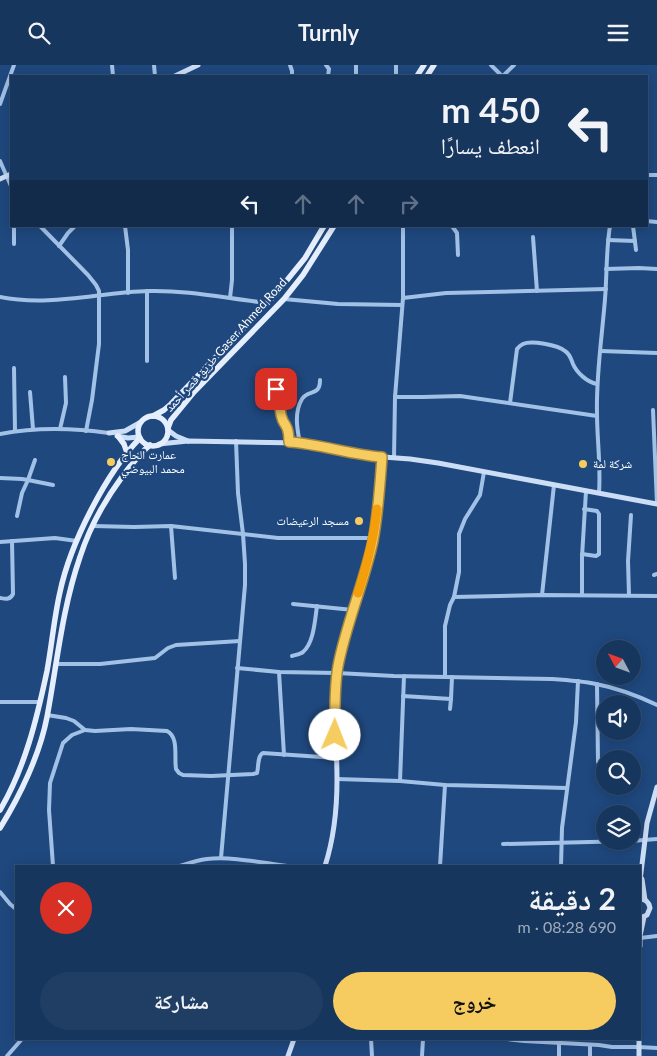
<!DOCTYPE html>
<html lang="ar">
<meta charset="utf-8">
<style>
:root{--surface:#17365e;--page:#203e64;--text:#f1f3f6;--muted:#9eabbc;--line:#365073;--accent:#f6cc61}
body{margin:0;font-family:Lato,"Noto Naskh Arabic",sans-serif;background:var(--page);color:var(--text);direction:rtl;height:100vh;display:flex;flex-direction:column;font-size:19px;white-space:nowrap}
*{box-sizing:border-box;margin:0}
p{font-size:16px;color:var(--muted)}
.icon{flex:none;width:28px;height:28px;fill:none;stroke:currentColor;stroke-width:2;stroke-linecap:round;stroke-linejoin:round}
.map{position:relative;flex:1;overflow:hidden;direction:ltr}
.drawer{position:absolute;left:15px;top:800px;width:626px;height:175px;display:flex;flex-direction:column;background:var(--surface);border-radius:0px;box-shadow:0 2px 12px #0003,0 0 0 1px var(--line);direction:rtl}
.drawer>*{flex:none}
.banner{position:absolute;left:10px;top:10px;width:638px;height:152px;border-radius:0px;box-shadow:0 2px 12px #0003,0 0 0 1px var(--line);direction:rtl;background:#17365e;color:var(--text);overflow:hidden}
.needle{width:32px;rotate:311deg}
.controls{position:absolute;left:596px;top:575px;display:grid;gap:10px}
.controls a{display:grid;place-items:center;width:45px;height:45px;border-radius:50%;background:var(--surface);box-shadow:0 2px 12px #0003,0 0 0 1px var(--line);font-size:25px}
.pin{position:absolute;display:grid;place-items:center;width:42px;height:42px;color:#fff;margin:-21px;border-radius:10px;box-shadow:0 2px 8px #0006}
.me{position:absolute;width:55px;margin:-28px;rotate:1deg;stroke-linejoin:round;filter:drop-shadow(0 0 4px #0008)}
.turn{display:flex;align-items:center;gap:18px;height:105px;padding:0 25px;font-size:22px}
.turn .icon{width:65px;height:65px;stroke-width:2.5}
.turn b{display:block;font-size:35px;line-height:42px}
.lanes{display:flex;align-items:center;height:48px;padding:0 25px;background:#0003;justify-content:center;gap:25px;direction:ltr}
.lanes .off{opacity:.35}
.round{display:grid;place-items:center;flex:none;width:52px;height:52px;border-radius:26px;background:var(--page)}
.overview{display:flex;align-items:center;justify-content:space-between;height:85px;padding:0 25px}
h1{font-size:30px;font-weight:700;line-height:38px}
.cta{display:flex;gap:10px;margin-top:auto;padding:10px 25px}
.cta a{flex:1;height:58px;border-radius:30px;background:var(--accent);color:#111;font-size:20px;font-weight:700;line-height:58px;text-align:center}
.cta a+a{background:var(--page);color:var(--text)}
header{display:flex;justify-content:space-between;align-items:center;height:65px;padding:0 25px;background:var(--surface);font-size:22px;font-weight:700}
.map>svg:first-child{display:block}
.lines{fill:none;stroke-linecap:round;stroke-linejoin:round}
.street{stroke:#a2c1e7;stroke-width:4}
.secondary{stroke:#ccdef6;stroke-width:5}
.primary{stroke:#e4eefd;stroke-width:5.5}
.route-casing{stroke:#a0853f;stroke-width:12}
.route{stroke:#f6cc61;stroke-width:9}
.slow{stroke:#f59e0b;stroke-width:9}
.poi-dot{fill:#f6cc61;stroke:#1f487e;stroke-width:2}
.labels{text-anchor:middle;stroke-width:4.5;stroke-linejoin:round;paint-order:stroke}
.street-label{font-size:12px;fill:#fff;stroke:#1f487e}
.poi-label{font-size:12px;fill:#fff;stroke:#1f487e;text-anchor:start}
</style>
<header><svg class="icon" aria-label="menu" viewBox="0 0 24 24"><path d="M4 6h16M4 12h16M4 18h16"/></svg>Turnly<svg class="icon" aria-label="search" viewBox="0 0 24 24"><circle cx="10" cy="10" r="6"/><path d="M15 15l6 6"/></svg></header>
<div class="map">
<svg width="657" height="991" viewBox="0 0 657 991">
<rect width="100%" height="100%" fill="#1f487e"/>
<g class="lines">
<g class="street">
<polyline points="112,0 113,11"/>
<polyline points="154,0 155,11"/>
<polyline points="290,0 292,6 292,11"/>
<polyline points="326,0 329,4 328,11"/>
<polyline points="396,0 396,11"/>
<polyline points="491,0 502,11"/>
<polyline points="356,11 356,0"/>
<polyline points="503,11 514,0"/>
<polyline points="0,39 14,0"/>
<polyline points="0,96 11,121"/>
<polyline points="646,110 657,110"/>
<polyline points="646,156 657,157"/>
<polyline points="14,161 14,179"/>
<polyline points="40,161 88,210 96,220 99,226 99,279 92,335 86,366"/>
<polyline points="125,161 128,185 128,228"/>
<polyline points="452,161 457,168 458,190"/>
<polyline points="633,161 636,185"/>
<polyline points="533,172 537,226"/>
<polyline points="608,175 635,176"/>
<polyline points="59,181 68,168 75,161"/>
<polyline points="606,204 639,203 657,204"/>
<path d="M0,232c50,10 100,-5 149,-6 41,-1 79,8 119,12"/>
<polyline points="230,233 232,215 232,161"/>
<polyline points="403,233 446,228 606,224"/>
<polyline points="284,234 338,239 402,240"/>
<polyline points="601,286 657,288"/>
<polyline points="147,296 147,226"/>
<polyline points="14,303 15,366"/>
<polyline points="268,320 273,322 279,327 281,351 287,362 289,368 289,377"/>
<polyline points="30,327 33,364"/>
<polyline points="395,332 423,332 460,331 597,351"/>
<path d="M510,338l7,-54c3,-3 2,-3 6,-5 8,-4 35,1 42,7 5,3 6,8 8,13 4,9 14,18 24,20"/>
<polyline points="653,345 657,439"/>
<polyline points="60,364 66,338 65,312"/>
<path d="M0,369c37,-7 73,-6 109,-1"/>
<path d="M300,378c-3,-14 -6,-31 2,-44 6,-10 18,-2 18,-19"/>
<polyline points="394,393 395,332 403,233 403,161"/>
<polyline points="35,395 28,415 53,420"/>
<polyline points="0,413 22,414 28,415 22,428 17,451"/>
<path d="M599,428c2,-27 -2,-53 -2,-80 -1,-38 5,-76 8,-114 2,-24 1,-49 5,-73"/>
<polyline points="93,461 134,462 171,461 278,473 373,473"/>
<polyline points="171,461 175,513"/>
<polyline points="0,477 55,473 77,476"/>
<polyline points="582,489 596,491 599,489 599,449 597,446 584,444"/>
<polyline points="654,510 657,509"/>
<polyline points="542,530 554,420"/>
<polyline points="582,530 582,492 586,426"/>
<polyline points="629,530 628,496 631,450"/>
<polyline points="454,532 542,530 657,531"/>
<path d="M0,533c6,1 10,2 13,-4l-1,-53"/>
<polyline points="293,539 353,545"/>
<path d="M292,591c3,-1 9,-2 11,-4 11,-9 12,-33 14,-46"/>
<polyline points="56,599 100,599 155,593 168,583 176,580 240,576"/>
<path d="M237,603l42,4 58,1 57,3 158,3c15,1 30,2 44,5 21,4 42,12 61,21"/>
<polyline points="279,607 284,690"/>
<polyline points="445,612 445,561 450,540 454,532 459,507 459,469 465,454 480,430 484,407"/>
<polyline points="597,619 598,697"/>
<polyline points="403,631 451,634 452,612"/>
<polyline points="0,637 40,637"/>
<polyline points="450,644 451,634"/>
<path d="M47,650l19,3 8,3 11,9 10,1 36,-2 36,2c12,6 7,26 9,38l3,4 4,2 28,1 42,-2 4,-1c2,-7 0,-17 6,-20l73,5"/>
<polyline points="337,714 400,716 445,720 566,723"/>
<polyline points="400,716 404,611"/>
<polyline points="503,779 631,776 657,774"/>
<polyline points="221,793 245,520 245,499 243,469 238,428 236,376"/>
<polyline points="53,801 49,745 50,718 63,678 72,670 85,665"/>
<path d="M180,801c9,-3 18,-6 27,-7 24,-3 56,4 80,7"/>
<polyline points="440,801 445,720"/>
<polyline points="561,801 562,763 576,657 578,616"/>
<polyline points="0,827 10,839 16,844"/>
<polyline points="640,873 657,871"/>
<polyline points="371,974 372,991"/>
<polyline points="507,974 524,976 599,980 612,982 639,982 657,983"/>
<polyline points="7,991 22,974"/>
<polyline points="422,991 423,974"/>
<polyline points="559,991 559,978"/>
<polyline points="590,991 590,980"/>
</g>
<g class="secondary">
<polyline points="175,11 198,0"/>
<polyline points="0,114 11,109"/>
<polyline points="168,365 176,371 188,376"/>
<polyline points="109,368 125,366 141,357"/>
<polyline points="117,371 128,373 139,372"/>
<polyline points="159,379 188,376 300,378 327,382 370,391 410,394 438,398 657,439"/>
<path d="M325,801c9,-28 12,-57 12,-86 0,-36 -4,-71 0,-107 5,-39 22,-76 32,-114 8,-33 11,-67 13,-101"/>
<polyline points="642,814 645,835"/>
<polyline points="640,816 647,758 657,722"/>
<path d="M640,834c6,0 9,3 10,9l-3,7 -7,3"/>
<polyline points="640,881 640,871 644,852"/>
<polyline points="288,991 294,974"/>
<polyline points="639,991 639,974"/>
</g>
<g class="primary">
<polyline points="417,11 424,0"/>
<polyline points="427,11 434,0"/>
<polyline points="153,351 164,345 171,339 275,230 305,193 324,161"/>
<circle cx="153" cy="366" r="15"/>
<polyline points="168,363 171,355 194,327 284,234 303,210 334,161"/>
<polyline points="118,371 124,379 127,388"/>
<path d="M0,745c25,-42 37,-92 47,-139 5,-27 7,-53 13,-79 10,-48 46,-119 80,-154"/>
<path d="M0,763c20,-32 40,-74 47,-111 10,-53 15,-108 33,-160 9,-28 25,-57 42,-80 9,-12 17,-23 28,-32"/>
</g>
</g>
<g class="lines">
<defs>
<path id="route" d="M276,324c6,9 2,19 6,29 1,4 2,4 4,8 3,5 3,10 3,16 32,2 62,13 93,15 -2,27 -4,58 -9,84 -9,42 -27,83 -35,125 -4,23 -3,46 -3,69"/>
</defs>
<use href="#route" class="route-casing"/>
<use href="#route" class="route"/>
<path class="slow" d="M358,528c9,-28 16,-55 19,-84"/>
</g>
<g class="poi-dot">
<circle cx="111" cy="397" r="5"/>
<circle cx="583" cy="399" r="5"/>
<circle cx="359" cy="456" r="5"/>
</g>
<g class="labels">
<g class="street-label">
<text transform="translate(226 280) rotate(-48)" y="4">طريق قصر أحمد Gaser Ahmed Road</text>
</g>
<g class="poi-label">
<text x="121" y="394">عمارت الحاج<tspan x="121" dy="14">محمد البيوضي</tspan></text>
<text x="593" y="403">شركة لمة</text>
<text x="349" y="460" text-anchor="end">مسجد الرعيضات</text>
</g>
</g>
</svg>
<div class="controls">
<a><svg class="needle" viewBox="-14 -14 28 28"><path d="M0-13l5 13h-10z" fill="#e53935"/><path d="M0 13l5-13h-10z" fill="#9eabbc"/></svg></a>
<a><svg class="icon" aria-label="sound" viewBox="0 0 24 24"><path d="M4 9h4l5-4v14l-5-4H4zM17 9q2 3 0 6"/></svg></a>
<a><svg class="icon" aria-label="search" viewBox="0 0 24 24"><circle cx="10" cy="10" r="6"/><path d="M15 15l6 6"/></svg></a>
<a><svg class="icon" aria-label="layers" viewBox="0 0 24 24"><path d="M12 4l9 5-9 5-9-5zM3 14l9 5 9-5"/></svg></a>
</div>
<div class="pin" style="left:276px;top:324px;background:#d93025"><svg class="icon" aria-label="arrive" viewBox="0 0 24 24"><path d="M6 21V4h12l-3 4 3 4H6"/></svg></div>
<svg class="me" style="left:335px;top:670px" viewBox="-20 -20 40 40"><circle r="19" fill="#fff"/><path d="M0-13L10 11 0 6-10 11z" fill="#f6cc61"/></svg>
<div class="banner">
<div class="turn"><svg class="icon" aria-label="left" viewBox="0 0 24 24"><path d="M17 20v-9H6M10 6l-5 5 5 5"/></svg><div><b>450 m</b>انعطف يسارًا</div></div>
<div class="lanes"><svg class="icon" aria-label="left" viewBox="0 0 24 24"><path d="M17 20v-9H6M10 6l-5 5 5 5"/></svg><svg class="icon off" aria-label="ahead" viewBox="0 0 24 24"><path d="M12 20V5M6 11l6-6 6 6"/></svg><svg class="icon off" aria-label="ahead" viewBox="0 0 24 24"><path d="M12 20V5M6 11l6-6 6 6"/></svg><svg class="icon off" aria-label="right" viewBox="0 0 24 24"><path d="M7 20v-9h11M14 6l5 5-5 5"/></svg></div>
</div>
<section class="drawer">
<div class="overview"><div><h1>2 دقيقة</h1><p>690 m · 08:28</p></div><a class="round" style="background:#d93025;color:#fff"><svg class="icon" aria-label="close" viewBox="0 0 24 24"><path d="M6 6l12 12M18 6L6 18"/></svg></a></div>
<div class="cta"><a>خروج</a><a>مشاركة</a></div>
</section>
</div>
